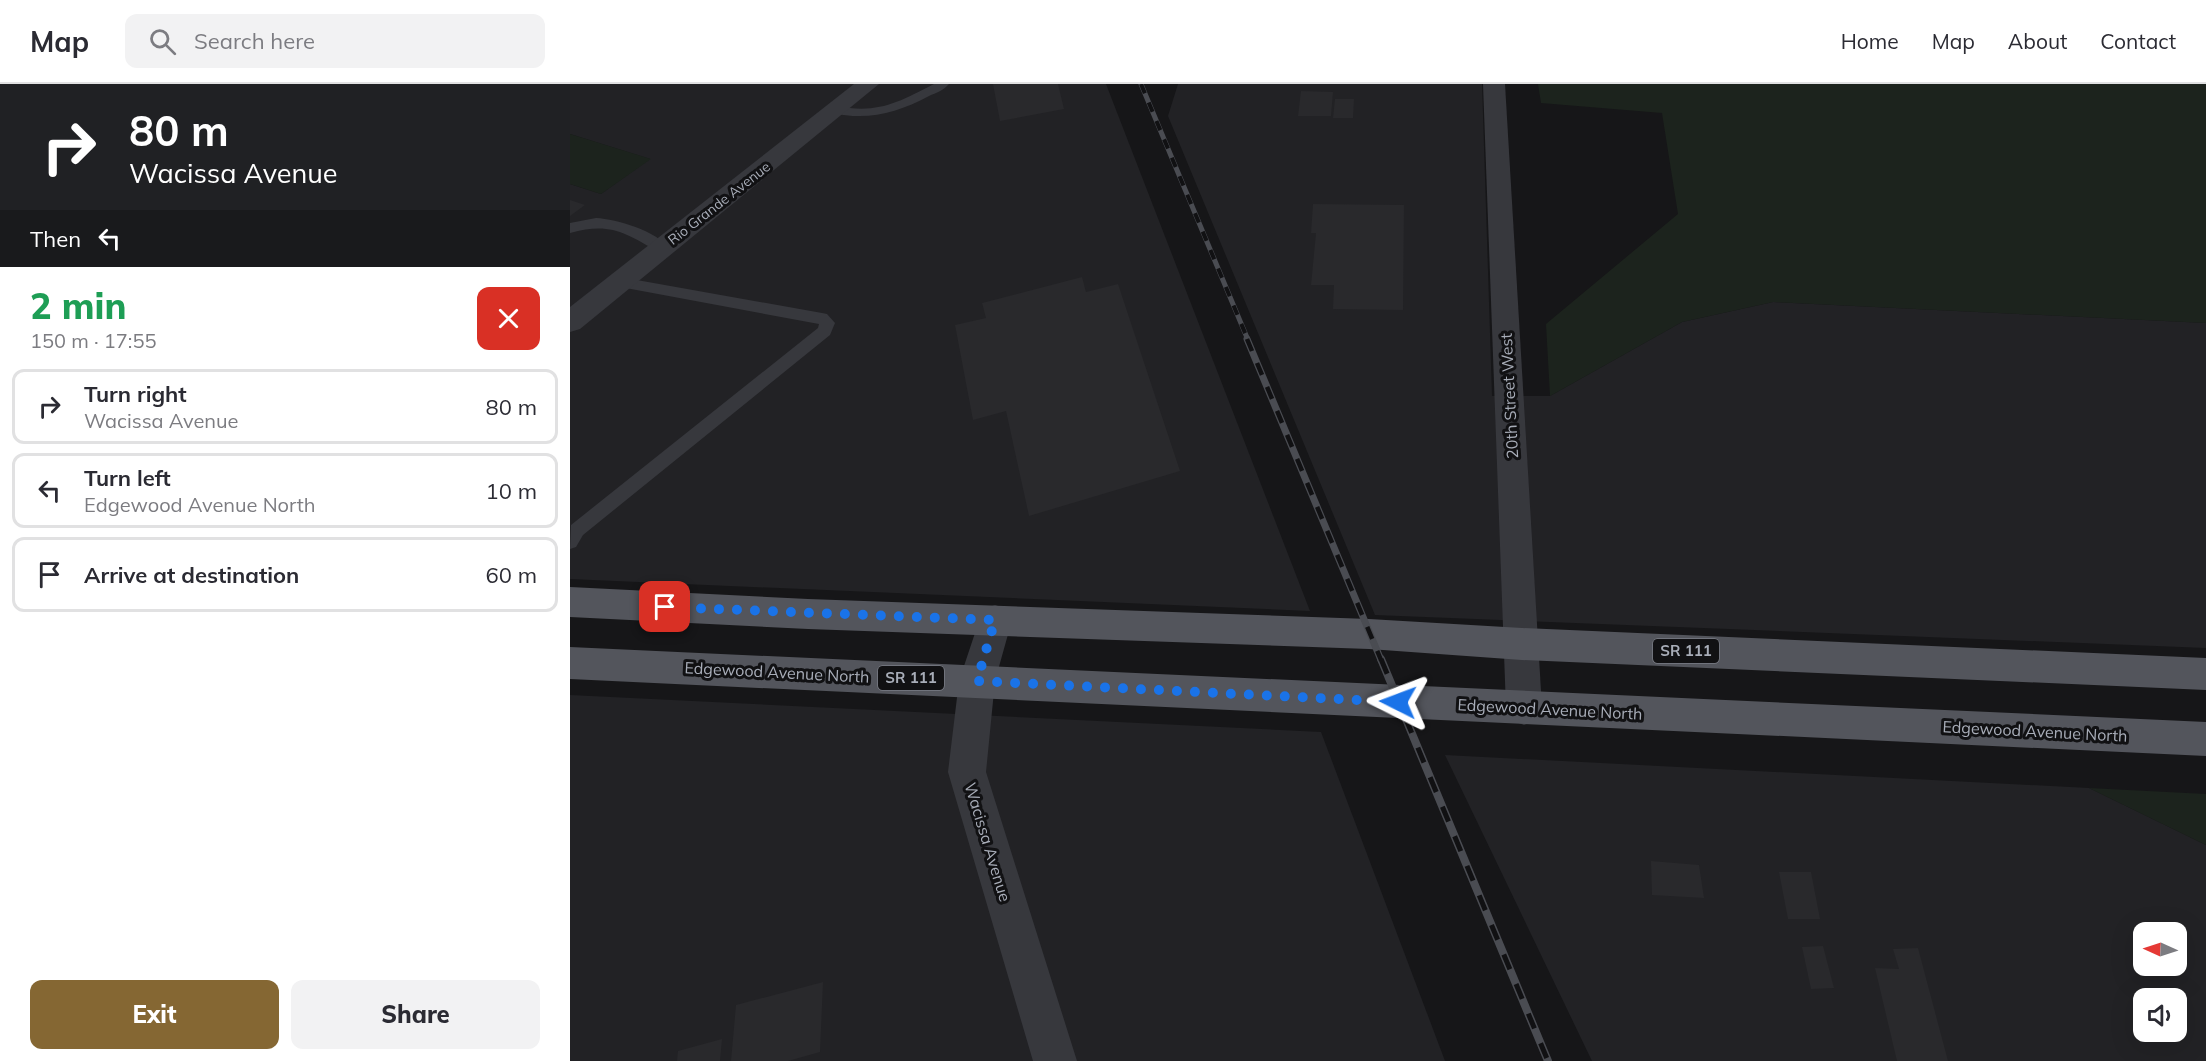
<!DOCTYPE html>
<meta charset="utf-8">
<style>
:root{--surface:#fff;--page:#f2f2f3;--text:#2b2b33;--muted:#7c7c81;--line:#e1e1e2;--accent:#856733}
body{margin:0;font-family:Mulish,sans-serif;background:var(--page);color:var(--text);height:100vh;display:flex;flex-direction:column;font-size:22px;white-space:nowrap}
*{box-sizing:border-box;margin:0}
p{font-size:20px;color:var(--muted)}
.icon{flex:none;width:33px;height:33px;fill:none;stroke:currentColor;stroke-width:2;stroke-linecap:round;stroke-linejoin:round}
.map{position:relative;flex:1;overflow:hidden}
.details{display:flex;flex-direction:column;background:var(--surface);width:570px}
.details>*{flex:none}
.top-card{background:#202124;color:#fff;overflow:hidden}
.needle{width:39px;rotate:273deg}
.controls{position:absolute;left:1563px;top:838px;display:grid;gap:12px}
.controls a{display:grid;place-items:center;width:54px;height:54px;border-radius:12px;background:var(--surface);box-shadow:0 6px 24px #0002;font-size:30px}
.pin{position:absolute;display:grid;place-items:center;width:51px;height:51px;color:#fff;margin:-26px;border-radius:12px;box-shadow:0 3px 9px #0006}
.me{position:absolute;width:66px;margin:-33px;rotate:273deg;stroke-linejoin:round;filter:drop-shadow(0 0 4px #0008)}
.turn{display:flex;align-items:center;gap:21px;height:126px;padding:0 30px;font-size:27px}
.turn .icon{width:78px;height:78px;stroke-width:2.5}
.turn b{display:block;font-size:42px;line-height:51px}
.then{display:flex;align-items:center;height:57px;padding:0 30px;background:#0003;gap:12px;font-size:22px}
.round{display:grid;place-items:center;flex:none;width:63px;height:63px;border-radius:12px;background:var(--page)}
.head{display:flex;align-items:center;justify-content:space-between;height:102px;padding:0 30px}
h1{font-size:36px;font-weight:800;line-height:45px;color:#1e9e55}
.cta{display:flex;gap:12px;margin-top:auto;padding:12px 30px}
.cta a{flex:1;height:69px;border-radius:12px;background:var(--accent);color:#fff;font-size:24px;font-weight:800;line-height:69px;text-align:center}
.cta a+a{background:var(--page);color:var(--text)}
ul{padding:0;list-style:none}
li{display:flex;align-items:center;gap:18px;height:75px;margin:0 12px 9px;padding:0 18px;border:3px solid var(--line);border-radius:12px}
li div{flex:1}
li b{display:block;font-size:22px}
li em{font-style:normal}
header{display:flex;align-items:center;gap:36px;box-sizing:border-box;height:84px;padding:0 30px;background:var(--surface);border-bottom:2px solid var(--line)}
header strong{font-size:28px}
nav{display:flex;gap:33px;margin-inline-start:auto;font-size:21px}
.search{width:420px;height:54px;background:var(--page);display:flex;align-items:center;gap:15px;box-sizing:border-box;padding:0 21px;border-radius:12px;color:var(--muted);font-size:22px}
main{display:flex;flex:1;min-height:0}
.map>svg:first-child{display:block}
.built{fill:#222225;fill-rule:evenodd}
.green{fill:#1c231d}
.building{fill:#29292c}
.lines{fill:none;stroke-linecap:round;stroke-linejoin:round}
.service{fill:#37383d;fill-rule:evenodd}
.minor{fill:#37383d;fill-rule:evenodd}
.primary{fill:#53555c;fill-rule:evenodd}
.rail-far2-casing{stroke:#4a4c52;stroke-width:5}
.rail-far1-casing{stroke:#4a4c52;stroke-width:7}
.rail-casing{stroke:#4a4c52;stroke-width:8}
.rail-far2{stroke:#111113;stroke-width:4;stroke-dasharray:10;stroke-linecap:butt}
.rail-far1{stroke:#111113;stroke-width:4.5;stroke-dasharray:13;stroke-linecap:butt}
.rail{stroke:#111113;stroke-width:5;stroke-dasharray:16;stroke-linecap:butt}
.route{stroke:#1a73e8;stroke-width:10;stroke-dasharray:0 18}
.labels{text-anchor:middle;stroke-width:6;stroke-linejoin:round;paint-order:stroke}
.far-street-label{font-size:14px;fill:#a8adb8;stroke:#111113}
.shield{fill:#111113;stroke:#7b7e86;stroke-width:1.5}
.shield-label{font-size:15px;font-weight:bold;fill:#a8adb8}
.street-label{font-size:16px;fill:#a8adb8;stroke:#111113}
</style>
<header>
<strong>Map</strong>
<div class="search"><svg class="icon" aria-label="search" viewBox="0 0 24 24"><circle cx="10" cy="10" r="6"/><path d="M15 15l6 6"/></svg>Search here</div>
<nav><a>Home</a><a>Map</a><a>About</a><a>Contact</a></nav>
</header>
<main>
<section class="details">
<div class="top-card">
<div class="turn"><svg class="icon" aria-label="right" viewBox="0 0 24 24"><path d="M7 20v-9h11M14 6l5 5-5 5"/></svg><div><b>80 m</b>Wacissa Avenue</div></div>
<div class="then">Then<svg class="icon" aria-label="left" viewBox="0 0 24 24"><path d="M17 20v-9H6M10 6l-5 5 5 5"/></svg></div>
</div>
<div class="head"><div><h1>2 min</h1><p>150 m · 17:55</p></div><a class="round" style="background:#d93025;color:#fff"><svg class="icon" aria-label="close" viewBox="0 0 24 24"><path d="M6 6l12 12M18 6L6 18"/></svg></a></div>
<ul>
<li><svg class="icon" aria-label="right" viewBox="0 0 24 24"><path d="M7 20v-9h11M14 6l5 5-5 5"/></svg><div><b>Turn right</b><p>Wacissa Avenue</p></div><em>80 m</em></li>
<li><svg class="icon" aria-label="left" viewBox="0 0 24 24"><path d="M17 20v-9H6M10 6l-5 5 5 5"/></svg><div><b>Turn left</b><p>Edgewood Avenue North</p></div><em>10 m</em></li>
<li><svg class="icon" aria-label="arrive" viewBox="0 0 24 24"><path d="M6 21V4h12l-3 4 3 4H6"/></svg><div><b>Arrive at destination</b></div><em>60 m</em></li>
</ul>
<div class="cta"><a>Exit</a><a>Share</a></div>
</section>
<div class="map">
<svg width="1636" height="977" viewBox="0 0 1636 977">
<rect width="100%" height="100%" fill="#161618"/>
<g class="built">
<polygon points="0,0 536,0 740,527 0,495 0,100 31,110 80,75 0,50"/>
<polygon points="608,0 912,0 922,312 980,312 1112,238 1203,218 1636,239 1636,564 805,531 598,32"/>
<polygon points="0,611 751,648 875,977 0,977"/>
<path d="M875,671l644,33 117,57v216h-614zM1574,849h32v33h-32zM1574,915h32v33h-32z"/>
</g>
<g class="green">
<polygon points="968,0 1636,0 1636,239 1203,218 1112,238 980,312 976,240 1108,130 1092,29 971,19"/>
<polygon points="0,50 81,75 31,110 0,100"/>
<polygon points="1519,704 1636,710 1636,761"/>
</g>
<g class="building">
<polygon points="423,0 488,0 494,25 430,37"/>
<polygon points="731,7 763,8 761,32 728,32"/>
<polygon points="765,15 784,15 783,34 763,34"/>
<polygon points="0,116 15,121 0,132"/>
<polygon points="743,120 834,121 833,226 763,225 764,201 741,201 746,149 741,149"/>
<polygon points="512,193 516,208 548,200 610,387 459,432 436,327 403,336 385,241 416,234 412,219"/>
<polygon points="1081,777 1129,781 1134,814 1082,811"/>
<polygon points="1209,788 1241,788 1250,835 1218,835"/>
<polygon points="1253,862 1264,904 1241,905 1232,863"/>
<polygon points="1348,864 1378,977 1327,977 1305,884 1329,885 1323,865"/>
<polygon points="253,898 250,968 218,977 161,977 166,921"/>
<polygon points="152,955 150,977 107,977 108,967"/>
</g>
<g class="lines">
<g class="service">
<path d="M364,0h15c-5,6 -13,9 -20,12 -32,17 -61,25 -97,17l-2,-3 6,-4c42,8 61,-3 98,-22z"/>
<path d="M26,134c21,1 60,13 73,30l-7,5 -5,-2c-33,-19 -48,-29 -87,-18v-10z"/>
<polygon points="50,193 252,229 257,230 265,239 260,251 13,451 6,463 0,465 1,441 248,244 249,240 45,202 43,198 45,194"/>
</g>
<g class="minor">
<polygon points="284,0 309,0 10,245 0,248 0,223"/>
<polygon points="913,0 935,0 972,624 967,636 954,641 941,636 936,624"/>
<polygon points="425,521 437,525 442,536 425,597 416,688 507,977 463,977 378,688 389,597 413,525"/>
</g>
<g class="primary">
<polygon points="0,503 238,515 799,535 952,544 1636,574 1636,606 952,576 799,565 238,545 0,533"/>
<polygon points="0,563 1636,638 1636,672 0,595"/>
</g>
<defs>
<polyline id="rail-far2" points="571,0 678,256"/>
<polyline id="rail-far1" points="677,255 811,576"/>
<polyline id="rail" points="811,575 978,977"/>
</defs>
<use href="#rail-far2" class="rail-far2-casing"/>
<use href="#rail-far1" class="rail-far1-casing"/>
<use href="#rail" class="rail-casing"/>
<use href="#rail-far2" class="rail-far2"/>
<use href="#rail-far1" class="rail-far1"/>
<use href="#rail" class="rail"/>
</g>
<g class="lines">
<polyline class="route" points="95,523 425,536 407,597 828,618"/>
</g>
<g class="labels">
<g class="far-street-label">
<text transform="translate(149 119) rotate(-38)" y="5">Rio Grande Avenue</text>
</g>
<g class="shield">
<rect x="1083" y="555" width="66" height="24" rx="4.5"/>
<rect x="308" y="582" width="66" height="24" rx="4.5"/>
</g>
<g class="shield-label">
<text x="1116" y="572">SR 111</text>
<text x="341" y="599">SR 111</text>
</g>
<g class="street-label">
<text transform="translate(939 312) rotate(-93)" y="6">20th Street West</text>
<text transform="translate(207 588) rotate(3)" y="6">Edgewood Avenue North</text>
<text transform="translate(980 625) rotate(3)" y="6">Edgewood Avenue North</text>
<text transform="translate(1465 647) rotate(3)" y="6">Edgewood Avenue North</text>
<text transform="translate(418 758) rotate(73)" y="6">Wacissa Avenue</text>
</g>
</g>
</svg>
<div class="controls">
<a><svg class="needle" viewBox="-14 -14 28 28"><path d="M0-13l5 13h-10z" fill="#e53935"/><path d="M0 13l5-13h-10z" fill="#7c7c81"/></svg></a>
<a><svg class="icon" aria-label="sound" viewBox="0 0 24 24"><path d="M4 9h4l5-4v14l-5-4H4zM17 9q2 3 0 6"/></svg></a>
</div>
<div class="pin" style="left:95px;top:523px;background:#d93025"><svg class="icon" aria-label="arrive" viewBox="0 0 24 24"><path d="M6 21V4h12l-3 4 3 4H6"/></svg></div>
<svg class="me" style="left:828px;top:618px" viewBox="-20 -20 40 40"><path d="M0-17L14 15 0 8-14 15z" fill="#1a73e8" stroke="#fff" stroke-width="4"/></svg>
</div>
</main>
